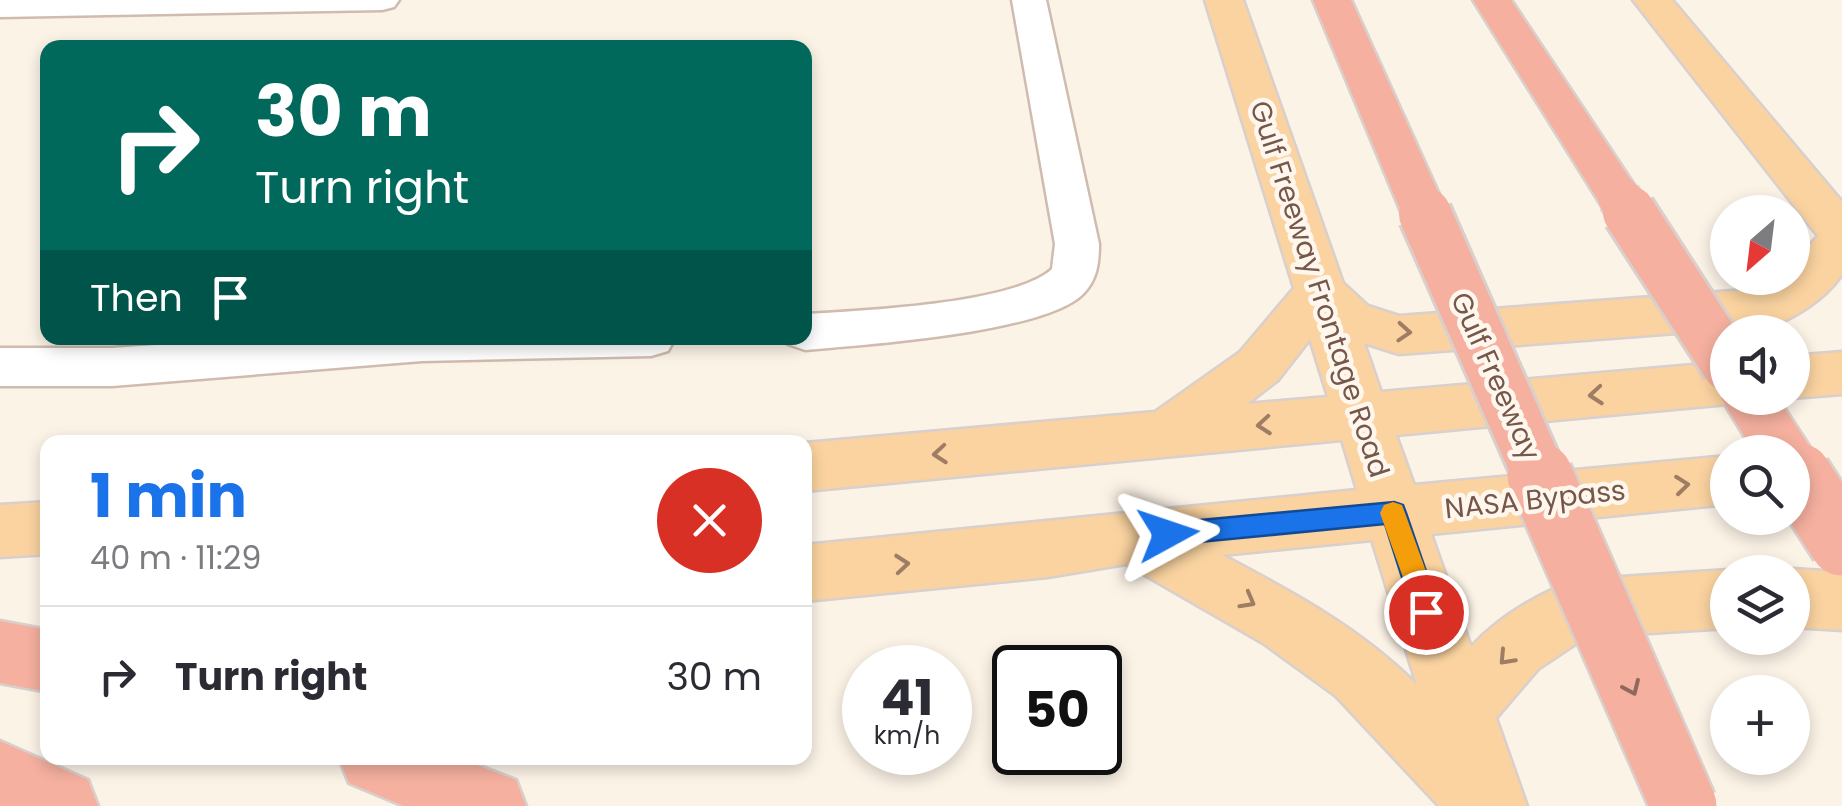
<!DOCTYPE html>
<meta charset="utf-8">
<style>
:root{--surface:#fff;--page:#f7f7f7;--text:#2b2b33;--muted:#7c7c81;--line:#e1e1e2;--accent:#1a73e8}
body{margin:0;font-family:Poppins,sans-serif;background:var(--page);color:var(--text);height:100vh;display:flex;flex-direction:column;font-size:38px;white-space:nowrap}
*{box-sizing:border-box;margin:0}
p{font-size:32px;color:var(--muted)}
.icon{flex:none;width:55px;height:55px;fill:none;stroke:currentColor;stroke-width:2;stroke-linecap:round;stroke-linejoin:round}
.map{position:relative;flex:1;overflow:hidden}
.details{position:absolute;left:40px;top:435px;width:772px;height:330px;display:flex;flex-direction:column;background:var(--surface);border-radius:20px;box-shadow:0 5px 15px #0003}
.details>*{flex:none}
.guide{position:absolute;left:40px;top:40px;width:772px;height:305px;border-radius:20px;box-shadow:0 5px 15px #0003;background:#00695c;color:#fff;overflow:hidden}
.needle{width:65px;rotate:208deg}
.tools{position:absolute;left:1710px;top:195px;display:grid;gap:20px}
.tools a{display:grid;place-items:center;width:100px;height:100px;border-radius:50%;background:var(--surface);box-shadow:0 5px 15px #0003;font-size:50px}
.speed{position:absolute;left:842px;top:645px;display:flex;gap:20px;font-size:50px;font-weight:700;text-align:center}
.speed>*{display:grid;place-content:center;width:130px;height:130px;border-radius:50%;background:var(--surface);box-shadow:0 5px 15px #0003;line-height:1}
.speed small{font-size:25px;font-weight:400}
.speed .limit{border:5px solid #111;border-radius:15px;background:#fff;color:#111}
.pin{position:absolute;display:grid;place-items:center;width:85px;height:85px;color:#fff;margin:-42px;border:5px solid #fff;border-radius:50%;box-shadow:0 2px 10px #0007}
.me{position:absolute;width:110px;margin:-55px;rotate:85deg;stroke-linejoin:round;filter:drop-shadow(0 0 8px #0008)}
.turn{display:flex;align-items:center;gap:35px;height:210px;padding:0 50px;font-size:45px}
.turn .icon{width:130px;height:130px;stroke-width:2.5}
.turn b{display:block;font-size:70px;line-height:85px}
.then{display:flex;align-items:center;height:95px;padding:0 50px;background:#0003;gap:20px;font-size:38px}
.round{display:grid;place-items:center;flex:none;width:105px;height:105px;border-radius:52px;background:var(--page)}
.headline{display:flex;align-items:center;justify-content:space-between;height:170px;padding:0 50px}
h1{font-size:60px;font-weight:700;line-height:75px;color:var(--accent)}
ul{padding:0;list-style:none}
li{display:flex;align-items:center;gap:30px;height:140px;padding:0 50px;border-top:2px solid var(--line)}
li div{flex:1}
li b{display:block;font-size:38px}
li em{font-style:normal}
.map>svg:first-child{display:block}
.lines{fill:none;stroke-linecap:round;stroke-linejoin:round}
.minor-casing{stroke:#d0bcaf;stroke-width:5}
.major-casing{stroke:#d9d0cd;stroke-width:5}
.highway-casing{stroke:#d9d0cd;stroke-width:5}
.minor{fill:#fff;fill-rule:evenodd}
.major{fill:#fad3a0;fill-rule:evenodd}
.highway{fill:#f5b09f;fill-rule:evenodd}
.highway-bridge-far2-casing{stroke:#d9d0cd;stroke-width:46;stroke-linecap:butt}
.highway-bridge-far1-casing{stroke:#d9d0cd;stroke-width:58;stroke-linecap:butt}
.highway-bridge-casing{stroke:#d9d0cd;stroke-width:70;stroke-linecap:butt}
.highway-bridge-far2{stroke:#f5b09f;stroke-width:42}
.highway-bridge-far1{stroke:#f5b09f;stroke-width:52}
.highway-bridge{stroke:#f5b09f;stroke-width:65}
.oneway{stroke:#9e7d64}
.oneway2{stroke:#8f6a5c}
.route{fill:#1a73e8;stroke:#114b97;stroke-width:2.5}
.slow{fill:#f59e0b}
.labels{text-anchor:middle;stroke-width:9;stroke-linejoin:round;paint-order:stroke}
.street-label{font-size:28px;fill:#76584b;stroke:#fff7ed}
</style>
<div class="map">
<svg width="1842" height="806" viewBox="0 0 1842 806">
<rect width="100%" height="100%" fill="#fcf3e7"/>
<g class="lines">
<defs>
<g id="minor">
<polygon points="0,0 399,0 394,7 382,10 0,17"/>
<path d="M1012,0h34l53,244c0,19 -2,36 -16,50 -37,37 -200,49 -254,54l-24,2 -17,-6 -4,-6h21v-24c55,-3 209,-10 247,-45l3,-25z"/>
<polygon points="257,338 675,338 668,351 651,356 422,361 112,386 0,386 0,348 112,348"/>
</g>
<g id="major">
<path d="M1205,0h38l100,283 25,23 31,10 360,-27 16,-11h17v-13l26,-29 -185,-236h39l170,202v72c-15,23 -46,44 -72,52l-371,28 -35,-11 17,49 347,-30v36h19l-19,6 -332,31 18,50 314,-29v48l-297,30 40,113c28,-30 65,-52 104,-67l153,-10 6,2h-6v56l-142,9 -48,32 -42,49 31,88h-88l-103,-110 -73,-53 -137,-79 -78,13 -243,24v-56l552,-55 -15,-50 -537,51v-48l350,-31 85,-60 54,-64zM1310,339l18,58 -81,7 31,-24zM1372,540l45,145c-57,-57 -125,-93 -195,-130z"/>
<polygon points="1842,352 1842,394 1792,398 1791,398 1792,356"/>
<polygon points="48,502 48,554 0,557 0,505"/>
<polygon points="1792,569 1842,572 1842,630 1792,627 1792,572 1783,572"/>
</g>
<g id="highway">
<polygon points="1313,0 1351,0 1448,214 1442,225 1425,230 1408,225 1402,214"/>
<polygon points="1473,0 1511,0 1642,197 1635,208 1619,212 1603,208"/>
<polygon points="1728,385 1728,398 1778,398 1813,452 1804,469 1792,472 1792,452 1754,452 1721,398"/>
<polygon points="0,621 48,630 48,692 0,683"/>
<polygon points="0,741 88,780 98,806 0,806"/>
<polygon points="339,758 459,758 516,780 526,806 404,806 349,783"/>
</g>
</defs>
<use href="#minor" class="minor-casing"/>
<use href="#major" class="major-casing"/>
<use href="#highway" class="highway-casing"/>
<use href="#minor" class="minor"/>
<use href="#major" class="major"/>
<use href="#highway" class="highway"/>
<defs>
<polyline id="highway-bridge-far2" points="1619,197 1630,214"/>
<g id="highway-bridge-far1">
<polyline points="1629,212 1728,365"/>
<polyline points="1425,214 1541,479"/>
<polyline points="1792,466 1800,479"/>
</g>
<g id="highway-bridge">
<polyline points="1540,476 1684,806"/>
<polyline points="1799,476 1842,543"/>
</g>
</defs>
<use href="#highway-bridge-far2" class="highway-bridge-far2-casing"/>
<use href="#highway-bridge-far1" class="highway-bridge-far1-casing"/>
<use href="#highway-bridge" class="highway-bridge-casing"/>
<use href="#highway-bridge-far2" class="highway-bridge-far2"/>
<use href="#highway-bridge-far1" class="highway-bridge-far1"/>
<use href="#highway-bridge" class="highway-bridge"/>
</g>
<defs><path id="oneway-chevron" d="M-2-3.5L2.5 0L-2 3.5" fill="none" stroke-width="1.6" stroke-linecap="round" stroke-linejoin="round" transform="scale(2.5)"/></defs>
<g class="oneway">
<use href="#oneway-chevron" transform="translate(1404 332) rotate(4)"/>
<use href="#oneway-chevron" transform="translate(1596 395) rotate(175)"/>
<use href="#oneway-chevron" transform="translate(1264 425) rotate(175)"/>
<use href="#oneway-chevron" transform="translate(940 454) rotate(175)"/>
<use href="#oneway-chevron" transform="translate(1682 485) rotate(-6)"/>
<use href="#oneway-chevron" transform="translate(902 564) rotate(-5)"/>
<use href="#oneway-chevron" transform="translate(1248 601) rotate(29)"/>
<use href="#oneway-chevron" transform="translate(1506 658) rotate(133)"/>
</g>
<use class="oneway2" href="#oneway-chevron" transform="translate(1632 688) rotate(66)"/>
<polygon class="route" points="1394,502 1403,505 1406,513 1440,612 1436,620 1426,624 1417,620 1413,612 1385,524 1168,545 1159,541 1156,534 1159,526 1168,523"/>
<polygon class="slow" points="1393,502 1402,505 1405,513 1427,574 1424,583 1414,586 1405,583 1380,513 1384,505"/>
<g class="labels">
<g class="street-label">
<text transform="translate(1320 289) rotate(72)" y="10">Gulf Freeway Frontage Road</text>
<text transform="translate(1496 376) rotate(66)" y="10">Gulf Freeway</text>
<text transform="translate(1535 499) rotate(-6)" y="10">NASA Bypass</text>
</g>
</g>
</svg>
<div class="tools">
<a><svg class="needle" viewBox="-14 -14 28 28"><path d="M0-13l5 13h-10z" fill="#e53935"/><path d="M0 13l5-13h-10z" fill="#7c7c81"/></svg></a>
<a><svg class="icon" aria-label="sound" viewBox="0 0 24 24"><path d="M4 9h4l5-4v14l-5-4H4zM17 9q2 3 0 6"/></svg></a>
<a><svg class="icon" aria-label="search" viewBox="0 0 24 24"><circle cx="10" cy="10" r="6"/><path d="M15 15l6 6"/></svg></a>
<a><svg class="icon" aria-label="layers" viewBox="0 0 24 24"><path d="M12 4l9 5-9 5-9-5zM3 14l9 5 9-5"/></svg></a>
<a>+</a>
</div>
<div class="speed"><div>41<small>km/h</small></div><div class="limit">50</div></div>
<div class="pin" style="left:1426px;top:612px;background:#d93025"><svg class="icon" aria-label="arrive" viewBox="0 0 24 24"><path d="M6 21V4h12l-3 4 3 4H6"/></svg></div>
<svg class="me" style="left:1168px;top:534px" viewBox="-20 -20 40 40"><path d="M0-17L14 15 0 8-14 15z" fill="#1a73e8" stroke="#fff" stroke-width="4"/></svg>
<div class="guide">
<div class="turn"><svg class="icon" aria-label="right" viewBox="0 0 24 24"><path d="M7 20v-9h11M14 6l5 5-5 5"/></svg><div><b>30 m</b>Turn right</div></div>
<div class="then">Then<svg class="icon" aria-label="arrive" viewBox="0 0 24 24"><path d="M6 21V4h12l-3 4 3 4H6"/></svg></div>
</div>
<section class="details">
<div class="headline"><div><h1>1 min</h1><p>40 m · 11:29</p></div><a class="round" style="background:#d93025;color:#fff"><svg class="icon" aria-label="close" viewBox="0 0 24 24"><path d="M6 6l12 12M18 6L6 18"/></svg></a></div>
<ul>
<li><svg class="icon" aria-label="right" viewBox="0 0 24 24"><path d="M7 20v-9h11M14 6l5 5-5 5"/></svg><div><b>Turn right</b></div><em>30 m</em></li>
</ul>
</section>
</div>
